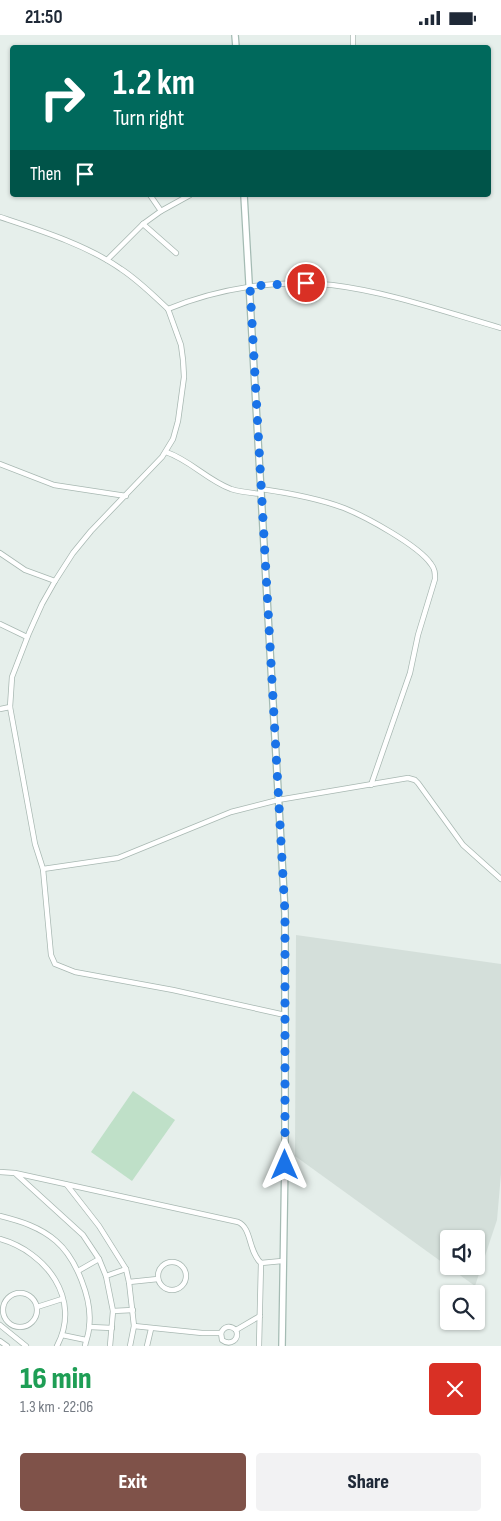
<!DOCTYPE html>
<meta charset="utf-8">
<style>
:root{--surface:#fff;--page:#f2f2f3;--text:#1f2937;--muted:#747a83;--accent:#7f5249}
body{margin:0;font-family:"Sofia Sans Condensed",sans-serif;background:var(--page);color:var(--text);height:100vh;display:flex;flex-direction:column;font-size:19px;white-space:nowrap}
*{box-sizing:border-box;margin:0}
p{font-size:16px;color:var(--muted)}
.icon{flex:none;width:28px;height:28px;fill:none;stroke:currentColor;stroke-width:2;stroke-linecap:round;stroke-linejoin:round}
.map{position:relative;height:1311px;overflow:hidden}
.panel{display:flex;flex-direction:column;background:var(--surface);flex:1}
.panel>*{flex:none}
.guide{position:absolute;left:10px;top:10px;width:481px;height:152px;border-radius:5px;box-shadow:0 1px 4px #0004;background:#00695c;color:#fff;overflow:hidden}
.buttons{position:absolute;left:440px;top:1195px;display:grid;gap:10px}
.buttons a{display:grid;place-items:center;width:45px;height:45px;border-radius:5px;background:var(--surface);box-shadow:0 1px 4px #0004;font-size:25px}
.pin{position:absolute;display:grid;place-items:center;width:42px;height:42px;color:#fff;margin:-21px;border:2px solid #fff;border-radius:50%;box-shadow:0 1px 5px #0007}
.me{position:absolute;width:55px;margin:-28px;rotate:0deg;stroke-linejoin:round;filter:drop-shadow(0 0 4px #0008)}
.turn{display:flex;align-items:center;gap:18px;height:105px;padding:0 20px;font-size:22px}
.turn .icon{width:65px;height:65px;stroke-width:2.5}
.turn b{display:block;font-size:35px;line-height:42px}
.then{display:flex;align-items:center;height:48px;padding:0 20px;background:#0003;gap:10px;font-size:19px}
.round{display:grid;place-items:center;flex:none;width:52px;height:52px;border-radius:5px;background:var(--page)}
.head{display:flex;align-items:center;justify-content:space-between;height:85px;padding:0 20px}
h1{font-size:30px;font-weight:800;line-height:38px;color:#1e9e55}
.primary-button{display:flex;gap:10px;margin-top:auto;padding:10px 20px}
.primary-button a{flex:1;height:58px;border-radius:5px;background:var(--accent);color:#fff;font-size:20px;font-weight:800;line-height:58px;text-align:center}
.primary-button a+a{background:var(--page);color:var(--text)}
.status{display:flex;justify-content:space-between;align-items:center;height:35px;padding:0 25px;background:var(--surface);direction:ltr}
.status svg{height:14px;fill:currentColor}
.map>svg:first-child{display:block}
.built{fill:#d4dfda;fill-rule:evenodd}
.green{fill:#bfe0c8}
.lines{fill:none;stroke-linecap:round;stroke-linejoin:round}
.minor-casing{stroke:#a8b8b2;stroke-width:6}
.secondary-casing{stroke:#a4bbb3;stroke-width:8}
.minor{stroke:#fff;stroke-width:4.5}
.secondary{stroke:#fff;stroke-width:5.5}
.route{stroke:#1a73e8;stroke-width:9;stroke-dasharray:0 16.2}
</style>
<div class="status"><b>21:50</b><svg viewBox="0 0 49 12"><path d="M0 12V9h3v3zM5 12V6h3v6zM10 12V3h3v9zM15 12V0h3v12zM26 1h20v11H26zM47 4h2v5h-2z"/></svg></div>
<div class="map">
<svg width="501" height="1311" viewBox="0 0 501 1311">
<rect width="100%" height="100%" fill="#e6efeb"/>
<path class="built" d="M296,900l205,29v210l-4,46 -22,66 -180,-130zM449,1204h27v27h-27z"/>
<polygon class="green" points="133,1056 175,1085 132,1146 91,1117"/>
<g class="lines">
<defs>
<g id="minor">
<polyline points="353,0 353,12"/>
<polyline points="150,160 161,176"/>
<path d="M0,182c39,13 87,28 121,52 17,11 32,26 47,40 51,-21 109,-30 164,-24 57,7 113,27 169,43"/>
<polyline points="143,189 176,218"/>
<polyline points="107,225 143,189 161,176 190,160"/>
<polyline points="168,274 181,310 183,325 184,342 178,386 173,404 162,422 91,496 73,518 55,546 42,569 29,598 12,642 10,672 35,809 43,834 51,920 55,929 75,937 173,955 285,980"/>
<path d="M166,417c24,8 41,28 65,37 9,3 21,4 30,5"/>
<polyline points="0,429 54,450 126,461"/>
<path d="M261,454c28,4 56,9 83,19 22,9 74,37 87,56 4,5 4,9 4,15l-17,56 -8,38 -39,112"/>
<polyline points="0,518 25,535 55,546"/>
<polyline points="0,589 27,602"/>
<polyline points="0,674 10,672"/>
<polyline points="43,834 118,823 231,777 278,765 408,743 415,745 418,748 463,810 501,844"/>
<path d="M0,1137l15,1 223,49c14,6 10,29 23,41l-2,83"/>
<polyline points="16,1139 83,1200 99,1224 106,1241 113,1276 110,1311"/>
<polyline points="67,1150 99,1191 126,1234 129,1247 134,1291 130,1311"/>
<path d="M0,1181c20,5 40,11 56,25 20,17 37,59 33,86 0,7 -3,13 -4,19"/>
<path d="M0,1204c46,13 82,60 57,107"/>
<circle cx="172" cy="1241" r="14"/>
<polyline points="261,1228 282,1226"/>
<polyline points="78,1236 99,1224"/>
<polyline points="106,1241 126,1234"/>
<polyline points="129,1247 158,1244"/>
<circle cx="20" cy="1275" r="17"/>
<polyline points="37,1272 62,1264"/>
<polyline points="113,1276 133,1275"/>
<polyline points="0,1290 26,1311"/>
<polyline points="134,1291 202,1298 221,1298"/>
<polyline points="90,1292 112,1293"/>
<polyline points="236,1295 260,1281"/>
<path d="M221,1298l1,7c8,6 18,0 14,-10"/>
<path d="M221,1298c3,-7 9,-8 15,-3"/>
<polyline points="62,1300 86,1305"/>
<polyline points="0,1306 7,1311"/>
<polyline points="147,1311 151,1294"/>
</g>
<g id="secondary">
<polyline points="235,0 236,12"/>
<polyline points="244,160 285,878 285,1122 282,1311"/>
</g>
</defs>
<use href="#minor" class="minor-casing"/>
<use href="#secondary" class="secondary-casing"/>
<use href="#minor" class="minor"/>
<use href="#secondary" class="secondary"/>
</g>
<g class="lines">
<polyline class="route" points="285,1130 285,878 250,251 306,248"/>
</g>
</svg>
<div class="buttons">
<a><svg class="icon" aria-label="sound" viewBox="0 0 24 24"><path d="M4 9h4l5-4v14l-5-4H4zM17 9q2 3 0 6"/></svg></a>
<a><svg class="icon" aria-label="search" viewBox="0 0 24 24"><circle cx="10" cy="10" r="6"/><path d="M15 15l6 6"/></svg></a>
</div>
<div class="pin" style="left:306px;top:248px;background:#d93025"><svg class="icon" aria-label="arrive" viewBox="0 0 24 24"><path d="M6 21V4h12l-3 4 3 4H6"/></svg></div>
<svg class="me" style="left:285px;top:1130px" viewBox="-20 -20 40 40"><path d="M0-17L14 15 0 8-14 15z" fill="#1a73e8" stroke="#fff" stroke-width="4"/></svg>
<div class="guide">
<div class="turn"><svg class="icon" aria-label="right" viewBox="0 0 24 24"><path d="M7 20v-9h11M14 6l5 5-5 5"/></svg><div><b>1.2 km</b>Turn right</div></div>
<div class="then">Then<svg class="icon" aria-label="arrive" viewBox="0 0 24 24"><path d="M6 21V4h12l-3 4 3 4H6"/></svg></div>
</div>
</div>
<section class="panel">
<div class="head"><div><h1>16 min</h1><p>1.3 km · 22:06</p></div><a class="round" style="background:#d93025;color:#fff"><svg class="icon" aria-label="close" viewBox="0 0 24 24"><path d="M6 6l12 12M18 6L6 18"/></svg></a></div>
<div class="primary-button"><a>Exit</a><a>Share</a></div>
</section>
